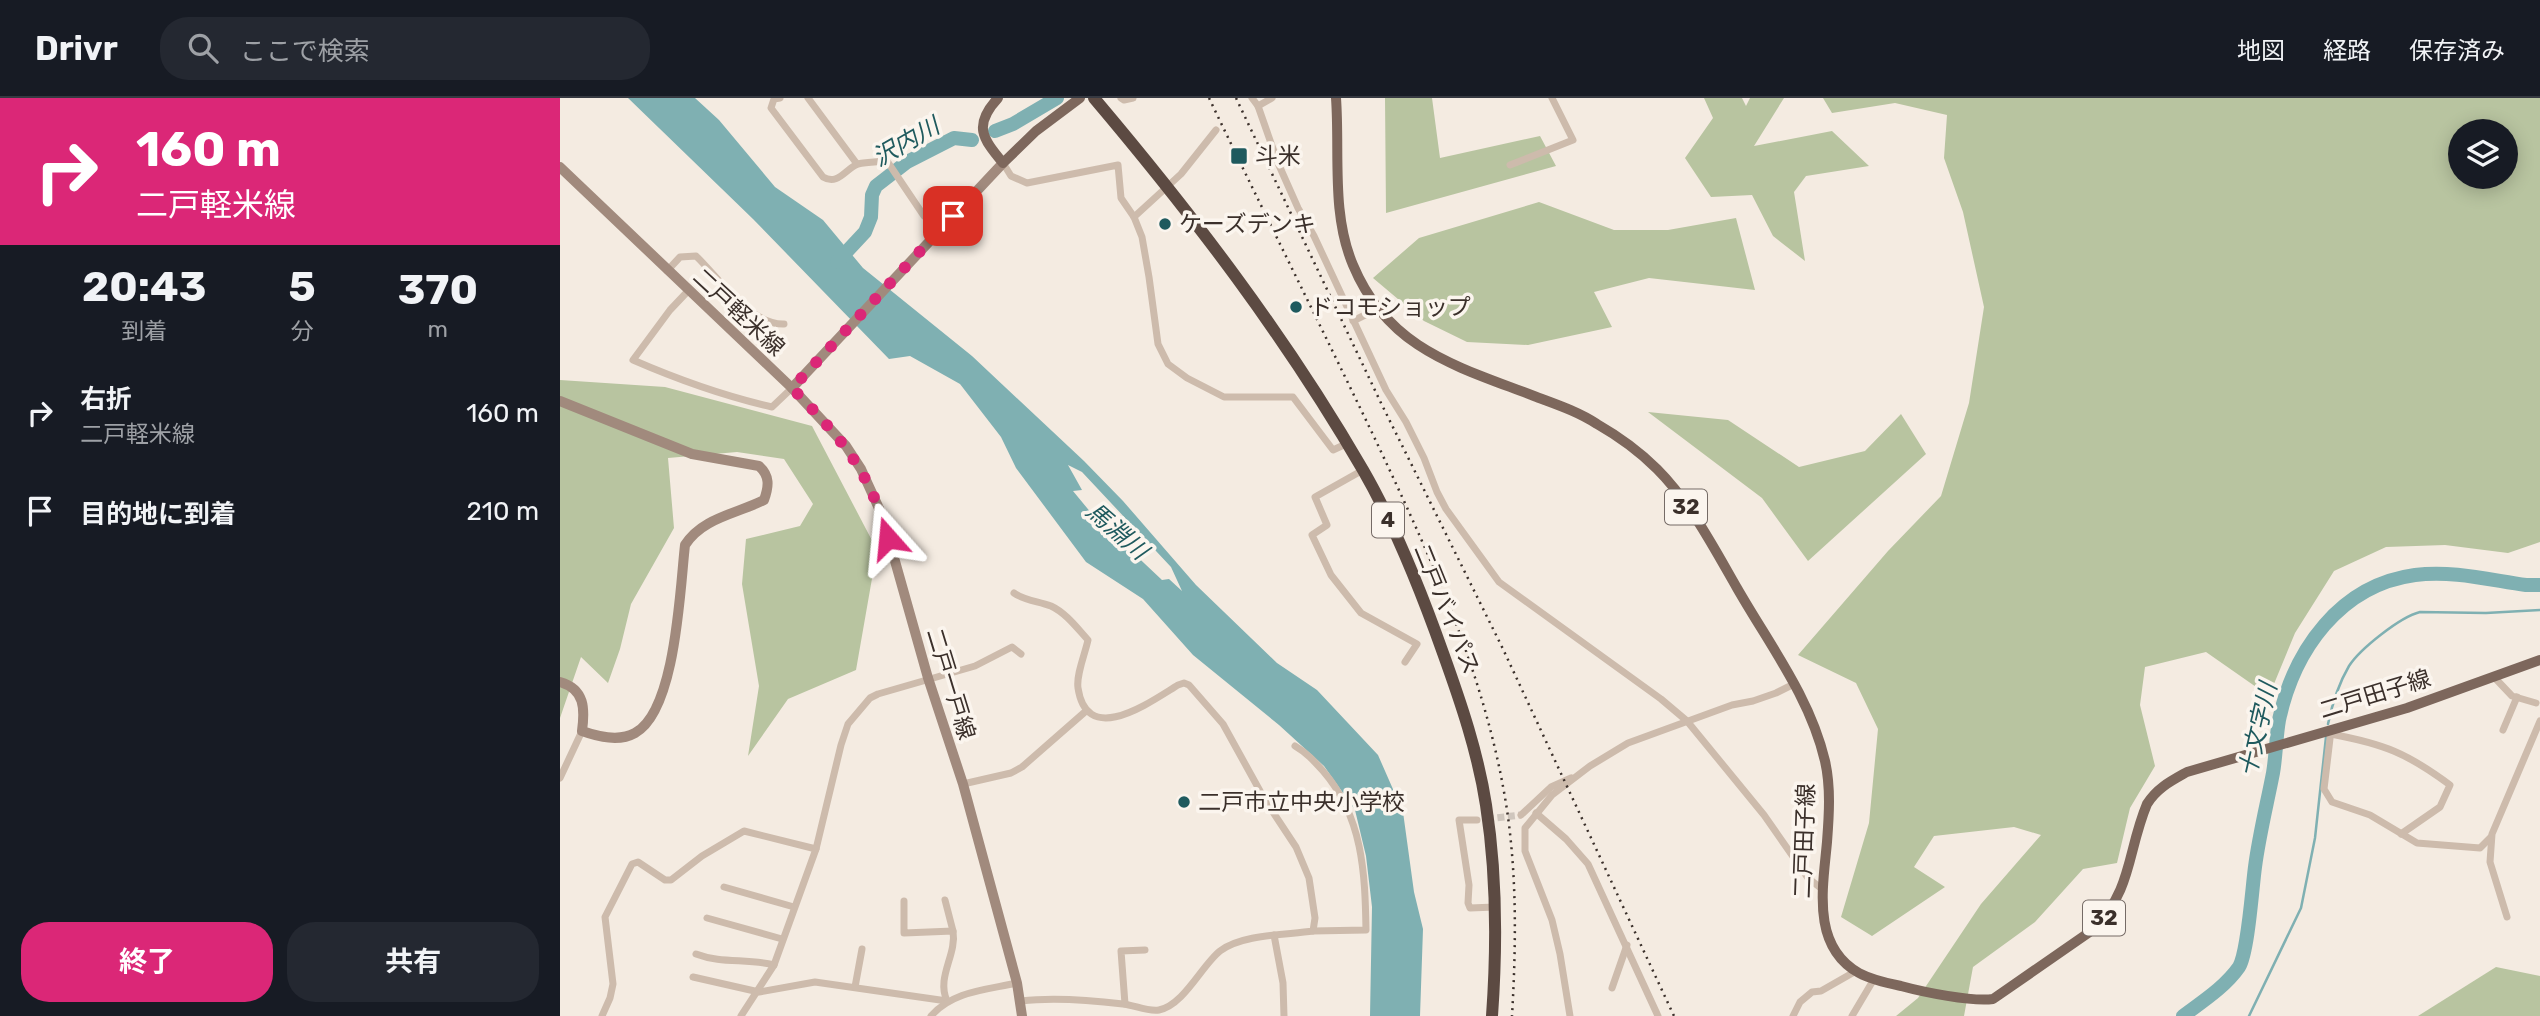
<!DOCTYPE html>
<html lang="ja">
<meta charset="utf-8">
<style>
:root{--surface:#171b24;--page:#242831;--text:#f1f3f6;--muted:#9ea1a6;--line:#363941;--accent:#db2777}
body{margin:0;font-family:Rubik,"Noto Sans JP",sans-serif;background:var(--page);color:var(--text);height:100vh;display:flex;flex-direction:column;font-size:26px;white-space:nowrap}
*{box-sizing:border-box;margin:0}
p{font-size:23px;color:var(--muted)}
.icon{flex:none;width:38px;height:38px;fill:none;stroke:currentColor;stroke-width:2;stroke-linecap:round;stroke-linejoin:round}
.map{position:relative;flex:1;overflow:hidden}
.sheet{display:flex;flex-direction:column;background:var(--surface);width:560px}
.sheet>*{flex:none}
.guide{background:#db2777;color:#fff;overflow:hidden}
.controls{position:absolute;left:1888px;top:21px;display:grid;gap:14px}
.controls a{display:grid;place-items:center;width:70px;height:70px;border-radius:50%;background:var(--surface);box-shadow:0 4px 18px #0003;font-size:35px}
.pin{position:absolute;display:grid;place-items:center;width:60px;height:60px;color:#fff;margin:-30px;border-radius:14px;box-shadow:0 4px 10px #0006}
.me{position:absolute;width:77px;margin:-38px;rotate:342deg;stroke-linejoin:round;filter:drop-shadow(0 0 5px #0008)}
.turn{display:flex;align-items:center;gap:24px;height:147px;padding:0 21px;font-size:32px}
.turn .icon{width:91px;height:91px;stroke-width:2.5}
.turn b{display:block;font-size:49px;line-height:60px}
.eta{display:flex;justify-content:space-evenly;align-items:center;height:119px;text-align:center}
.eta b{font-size:42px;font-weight:700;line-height:49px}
.primary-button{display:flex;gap:14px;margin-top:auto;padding:14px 21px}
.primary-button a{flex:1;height:80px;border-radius:28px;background:var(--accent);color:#fff;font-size:28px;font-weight:700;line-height:80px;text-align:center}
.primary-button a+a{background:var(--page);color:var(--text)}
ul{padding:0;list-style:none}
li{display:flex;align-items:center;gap:21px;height:98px;padding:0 21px}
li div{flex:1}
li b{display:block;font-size:26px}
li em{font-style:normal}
header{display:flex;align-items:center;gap:42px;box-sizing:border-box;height:98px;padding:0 35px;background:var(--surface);border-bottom:2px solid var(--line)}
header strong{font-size:33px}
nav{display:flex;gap:38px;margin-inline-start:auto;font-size:24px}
.search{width:490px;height:63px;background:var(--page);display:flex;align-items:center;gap:18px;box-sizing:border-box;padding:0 24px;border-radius:28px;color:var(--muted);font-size:26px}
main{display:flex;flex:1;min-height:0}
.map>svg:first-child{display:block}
.green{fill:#b8c4a0;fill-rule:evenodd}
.water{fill:#7fb0b2;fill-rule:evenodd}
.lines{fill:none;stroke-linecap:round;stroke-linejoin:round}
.stream{stroke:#7fb0b2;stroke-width:2.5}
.river{stroke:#7fb0b2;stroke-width:14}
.street-tunnel{stroke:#cfc6bd;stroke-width:7;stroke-dasharray:7 3.5;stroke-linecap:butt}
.street{stroke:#cdbbac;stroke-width:7}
.secondary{stroke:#a18a7d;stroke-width:10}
.primary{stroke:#7d675c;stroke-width:10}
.highway{stroke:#5c4a42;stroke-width:12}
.rail{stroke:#3b302b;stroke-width:2.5;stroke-dasharray:2 5;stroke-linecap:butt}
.route{stroke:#db2777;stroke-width:12;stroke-dasharray:0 21.6}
.poi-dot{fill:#1f5a5e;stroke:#fbf5ee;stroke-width:2.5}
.labels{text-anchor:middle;stroke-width:7;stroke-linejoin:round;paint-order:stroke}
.shield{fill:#fbf5ee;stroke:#756b66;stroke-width:2}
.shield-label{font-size:21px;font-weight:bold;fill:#3b302b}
.poi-label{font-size:23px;fill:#3b302b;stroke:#fbf5ee;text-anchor:start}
.street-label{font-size:23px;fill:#3b302b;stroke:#fbf5ee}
.water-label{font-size:24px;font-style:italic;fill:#1f5a5e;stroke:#fbf5ee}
</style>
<header>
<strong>Drivr</strong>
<div class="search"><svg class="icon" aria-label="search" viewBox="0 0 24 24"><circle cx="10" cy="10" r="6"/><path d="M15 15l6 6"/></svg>ここで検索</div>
<nav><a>地図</a><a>経路</a><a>保存済み</a></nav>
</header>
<main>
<section class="sheet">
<div class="guide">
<div class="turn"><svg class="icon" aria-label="right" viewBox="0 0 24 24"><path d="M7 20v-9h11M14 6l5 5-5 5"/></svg><div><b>160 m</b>二戸軽米線</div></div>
</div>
<div class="eta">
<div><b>20:43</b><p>到着</p></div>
<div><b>5</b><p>分</p></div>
<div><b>370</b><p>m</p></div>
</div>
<ul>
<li><svg class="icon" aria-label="right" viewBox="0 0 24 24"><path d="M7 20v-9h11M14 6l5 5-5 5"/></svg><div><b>右折</b><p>二戸軽米線</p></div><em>160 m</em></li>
<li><svg class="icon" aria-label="arrive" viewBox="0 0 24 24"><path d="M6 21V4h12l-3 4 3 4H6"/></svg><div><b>目的地に到着</b></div><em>210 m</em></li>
</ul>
<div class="primary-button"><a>終了</a><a>共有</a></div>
</section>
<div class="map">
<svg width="1980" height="918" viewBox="0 0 1980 918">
<rect width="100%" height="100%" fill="#f4ebe1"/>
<g class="green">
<polygon points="825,0 872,0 880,60 980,38 996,68 826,115"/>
<polygon points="1144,0 1182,0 1186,8 1190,0 1224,0 1194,48 1272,33 1309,68 1246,78 1234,94 1245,163 1213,138 1192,97 1151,99 1125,60 1153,20"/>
<path d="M1263,0h717v444l-32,11 -63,-8 -59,2 -52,24 -39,62 -26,63 -63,-44 -61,15 -5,38 15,61 -25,42 -13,55 -34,6 -48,53 -62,45 -9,49h-68l22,-18 63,-94 60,-69 -27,-8 -80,9 -20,31 31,20 -73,49 -31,-19 28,-94 9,-94 -22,-46 -58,-28 90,-104 53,-55 28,-93 15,-96 -21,-95 -19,-54 3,-43 -52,-12 -63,10zM1900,33h46v46h-46z"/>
<polygon points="979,104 1054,132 1108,132 1176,120 1195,192 1089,180 1034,194 1052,229 968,247 907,244 864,223 813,180 859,140"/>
<polygon points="0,282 105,289 252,328 317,452 296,572 228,601 188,658 199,588 182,486 186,441 240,428 253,406 224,361 177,354 108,360 114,430 71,506 60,551 48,585 21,559 0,620"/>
<polygon points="1088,314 1168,322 1239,369 1305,353 1341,316 1366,356 1248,463 1202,400"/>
<polygon points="1936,869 1980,878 1980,918 1858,918"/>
</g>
<path class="water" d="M68,0h67l24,22 56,67 48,33 40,48 109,88 112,105 39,40 73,84 81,78 40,27 61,65 25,57 11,80 9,37 -3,87h-50l2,-109 -6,-51 -11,-46 -31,-44 -45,-41 -86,-70 -50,-56 -57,-37 -70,-94 -15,-31 -41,-53 -50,-28 -21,3 -136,-140zM508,367l14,7 89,95 11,24 -13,-12 -7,1 -70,-66 -19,-23 9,-1z"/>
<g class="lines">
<g class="stream">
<path d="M1768,626c4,-19 11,-41 21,-58 11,-17 51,-49 71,-54l66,1 54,-3"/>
<polyline points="1689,918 1741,810 1755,740 1766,639"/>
</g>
<g class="river">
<polyline points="435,33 453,26 497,0"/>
<polyline points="277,164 305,134 311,119 312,97 316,88 347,64 394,40 412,42"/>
<path d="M1623,918c20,-15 42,-29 56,-49 9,-15 13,-78 16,-100 4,-31 12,-63 18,-94 3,-17 3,-36 6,-53 15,-70 61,-135 136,-145 37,-5 75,5 111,10h14"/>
</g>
<polyline class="street-tunnel" points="927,721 961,717"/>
<g class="street">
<path d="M220,0l-6,1 -3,9 52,69c15,9 22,-8 35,-13 9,-2 20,-2 29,-3l37,55c15,-10 26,-18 45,-16"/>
<polyline points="248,0 297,66"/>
<polyline points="561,0 564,2 573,0"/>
<polyline points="692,0 698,8 718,65 738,110 754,138 826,292 846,324 864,360 877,394 886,411 939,484 1101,601 1127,623 1204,717 1248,780 1262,791"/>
<polyline points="698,8 712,0"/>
<polyline points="443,65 451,78 467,85 558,67 561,100 574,119 582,139 589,179 598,246 608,266 627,280 664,299 733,299 773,352 786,346"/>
<polyline points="950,67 1013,42 992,0"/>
<polyline points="574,119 621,76 656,32"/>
<path d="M107,173l13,-14 16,-1c23,22 54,69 88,68"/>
<path d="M128,193l-18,19 -37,50c46,20 91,36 139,47l20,-19"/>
<polyline points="793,223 817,211"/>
<polyline points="803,372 755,399 767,427 752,437 771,477 801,515 857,546 845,564"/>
<path d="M454,495c12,8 24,8 37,13 15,7 26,22 37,34 -3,14 -12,35 -10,48 9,60 72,14 100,-3l6,-2 5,2 34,39 42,76 31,47 13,31 6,40 -2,13c-26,4 -71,3 -93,20 -18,14 -36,54 -61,59 -11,2 -25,-5 -36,-6 -33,-4 -69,-7 -102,-3"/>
<polyline points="1934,579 1952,598 1976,605"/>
<polyline points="1771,632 1764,691 1772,704 1810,717 1857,745 1920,750 1931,739"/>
<polyline points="1943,632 1957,599"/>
<path d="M1771,636c53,10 76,19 119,51l-10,22 -39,27"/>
<path d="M735,648c12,7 19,15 28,25 40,46 42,102 43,159l-53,1"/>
<polyline points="0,680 22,633"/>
<polyline points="403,686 451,675 462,669 526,613"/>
<polyline points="976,715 1006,741 1028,766 1098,918"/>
<polyline points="961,717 991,689 1011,680"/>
<polyline points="917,722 899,722 909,787 908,805 910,810 935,809"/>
<polyline points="164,789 234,809"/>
<polyline points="385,802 393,833"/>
<path d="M344,803v32l49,-2c4,24 -17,46 -6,70"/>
<polyline points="1947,819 1930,764 1932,736 1980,623"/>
<polyline points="147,820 222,841"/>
<polyline points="714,837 723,885 724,918"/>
<path d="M136,856c26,10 51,4 78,11"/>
<polyline points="133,879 199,894 255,884 387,903"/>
<polyline points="295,889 302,851"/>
<polyline points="1052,890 1067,847"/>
<polyline points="565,906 561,853 585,852"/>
<polyline points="42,918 50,900 53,886 45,819 72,766 78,764 105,782 111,782 142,758 184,733 256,751"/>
<polyline points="181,918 214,867 256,751 281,647 288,626 310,600 318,596 415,568 452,549 461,556"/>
<path d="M371,918c22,-25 55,-26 86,-33"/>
<polyline points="1010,918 1000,856 992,822 965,753 965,730 992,697 1030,668 1068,645 1172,607 1193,603 1216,595 1234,586"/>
<polyline points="1233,918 1240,904 1252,894 1261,893 1296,873"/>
<polyline points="1292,918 1314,881"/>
</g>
<g class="secondary">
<polyline points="0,69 232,290 286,348 301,371 322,417 368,580 403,686 457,885 462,918"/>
<polyline points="232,290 443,65"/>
<path d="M0,303l132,53 67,12c11,10 10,20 5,34 -28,14 -62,18 -79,45 -5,43 -9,166 -50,188 -16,9 -36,4 -53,-2 3,-22 3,-42 -22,-49"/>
</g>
<g class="primary">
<path d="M438,0c-25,27 -16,40 5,65l33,-32 44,-33"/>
<path d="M776,0c4,55 -5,115 17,167 35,84 103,101 181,131 21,8 43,15 63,28 21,12 42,27 60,45 33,33 57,79 80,119 32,56 73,109 88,173 6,26 4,55 2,81 -4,45 -16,104 32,131 13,7 27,10 42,13 22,6 71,16 92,13l101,-70c39,-41 33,-77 53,-125 10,-16 24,-23 40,-32l220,-64 133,-48"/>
</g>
<path class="highway" d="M534,0c99,117 192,239 269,372 33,57 58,121 80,183 18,50 35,100 43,152 11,70 11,141 6,211"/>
<g class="rail">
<path d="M649,0c55,115 112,228 167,343 56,119 111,238 131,369 10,68 9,137 5,206"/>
<polyline points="676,0 821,305 943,551 1114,918"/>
</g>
</g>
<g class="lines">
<path class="route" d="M328,440c-19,-69 -47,-100 -96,-150l161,-172"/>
</g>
<g class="poi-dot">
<rect x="670" y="49" width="18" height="18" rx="3.5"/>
<circle cx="605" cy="126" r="7"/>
<circle cx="736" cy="209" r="7"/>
<circle cx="624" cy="704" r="7"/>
</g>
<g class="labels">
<g class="shield">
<rect x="1105" y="391.5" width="42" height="35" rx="5"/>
<rect x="812" y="404.5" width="32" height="35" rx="5"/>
<rect x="1523" y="802.5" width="42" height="35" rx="5"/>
</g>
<g class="shield-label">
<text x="1126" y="416">32</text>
<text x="828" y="429">4</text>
<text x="1544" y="827">32</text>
</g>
<g class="poi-label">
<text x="695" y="66">斗米</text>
<text x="619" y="134">ケーズデンキ</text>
<text x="750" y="217">ドコモショップ</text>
<text x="638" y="712">二戸市立中央小学校</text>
</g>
<g class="street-label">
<text transform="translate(179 214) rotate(43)" y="8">二戸軽米線</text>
<text transform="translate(887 511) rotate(68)" y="8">二戸バイパス</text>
<text transform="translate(391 586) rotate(73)" y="8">二戸一戸線</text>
<text transform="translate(1815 596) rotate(-17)" y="8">二戸田子線</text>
<text transform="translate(1244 743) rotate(-88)" y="8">二戸田子線</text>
</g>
<g class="water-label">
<text transform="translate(346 44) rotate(-30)" y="8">沢内川</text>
<text transform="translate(557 433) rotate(41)" y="8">馬淵川</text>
<text transform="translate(1698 632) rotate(-77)" y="8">十文字川</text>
</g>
</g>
</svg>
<div class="controls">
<a><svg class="icon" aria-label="layers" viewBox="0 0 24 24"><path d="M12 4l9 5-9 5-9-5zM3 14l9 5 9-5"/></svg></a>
</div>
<div class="pin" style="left:393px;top:118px;background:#d93025"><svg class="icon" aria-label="arrive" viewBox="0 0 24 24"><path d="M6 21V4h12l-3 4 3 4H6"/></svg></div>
<svg class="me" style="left:328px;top:440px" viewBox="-20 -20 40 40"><path d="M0-17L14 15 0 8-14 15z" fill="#db2777" stroke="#fff" stroke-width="4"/></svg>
</div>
</main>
